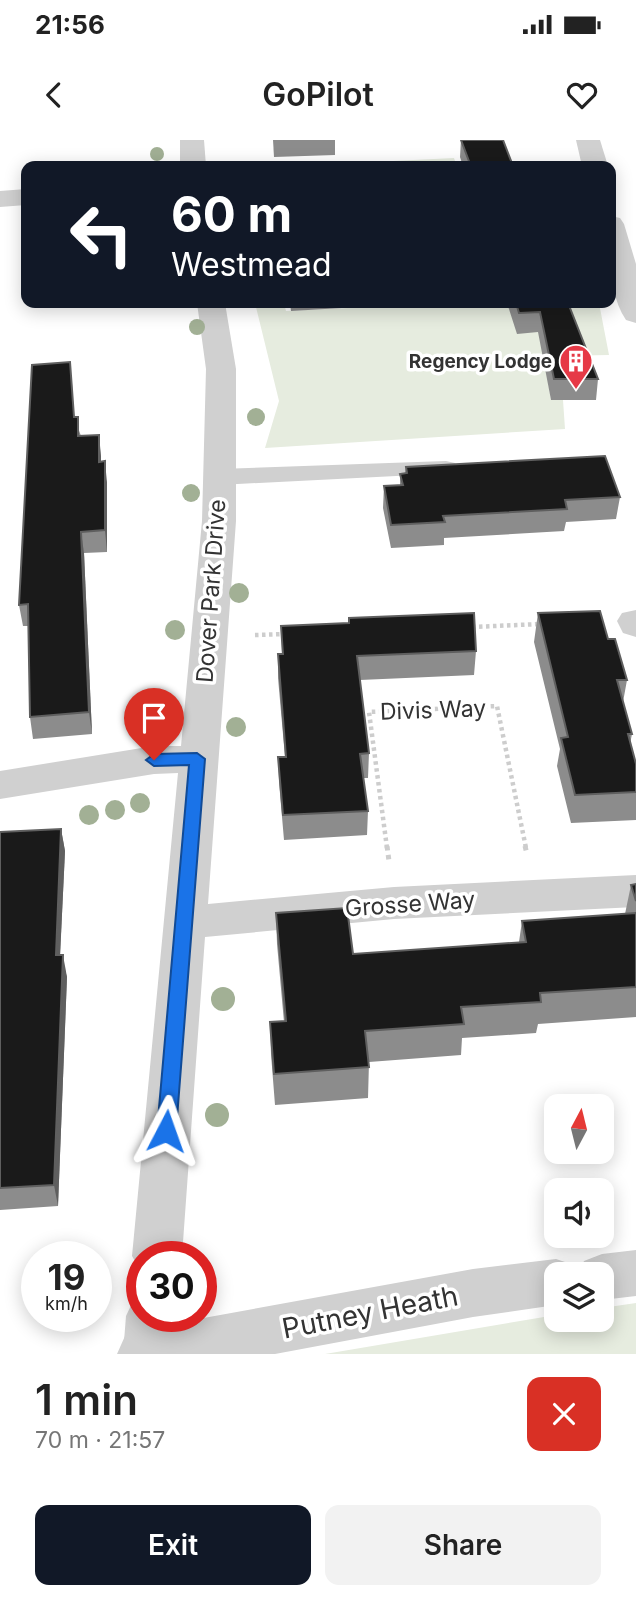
<!DOCTYPE html>
<meta charset="utf-8">
<style>
:root{--surface:#fff;--page:#f2f2f2;--text:#222;--muted:#767676;--accent:#111827}
body{margin:0;font-family:Inter,sans-serif;background:var(--page);color:var(--text);height:100vh;display:flex;flex-direction:column;font-size:26px;white-space:nowrap}
*{box-sizing:border-box;margin:0}
p{font-size:23px;color:var(--muted)}
.icon{flex:none;width:38px;height:38px;fill:none;stroke:currentColor;stroke-width:2;stroke-linecap:round;stroke-linejoin:round}
.map{position:relative;height:1214px;overflow:hidden}
.details{display:flex;flex-direction:column;background:var(--surface);flex:1}
.details>*{flex:none}
.banner{position:absolute;left:21px;top:21px;width:595px;height:147px;border-radius:14px;box-shadow:0 4px 18px #0003;background:#111827;color:#fff;overflow:hidden}
.needle{width:46px;rotate:7deg}
.fabs{position:absolute;left:544px;top:954px;display:grid;gap:14px}
.fabs a{display:grid;place-items:center;width:70px;height:70px;border-radius:14px;background:var(--surface);box-shadow:0 4px 18px #0003;font-size:35px}
.speed{position:absolute;left:21px;top:1101px;display:flex;gap:14px;font-size:35px;font-weight:700;text-align:center}
.speed>*{display:grid;place-content:center;width:91px;height:91px;border-radius:50%;background:var(--surface);box-shadow:0 4px 18px #0003;line-height:1}
.speed small{font-size:18px;font-weight:400}
.speed .limit{border:10px solid #d22;background:#fff;color:#111}
.pin{position:absolute;display:grid;place-items:center;width:60px;height:60px;color:#fff;margin:-72px -30px;border-radius:50% 50% 50% 0;rotate:-45deg;box-shadow:0 0 7px #0007}
.pin .icon{rotate:45deg}
.me{position:absolute;width:77px;margin:-38px;rotate:4deg;stroke-linejoin:round;filter:drop-shadow(0 0 5px #0008)}
.turn{display:flex;align-items:center;gap:24px;height:147px;padding:0 35px;font-size:32px}
.turn .icon{width:91px;height:91px;stroke-width:2.5}
.turn b{display:block;font-size:49px;line-height:60px}
.round{display:grid;place-items:center;flex:none;width:74px;height:74px;border-radius:14px;background:var(--page)}
.overview{display:flex;align-items:center;justify-content:space-between;height:119px;padding:0 35px}
h1{font-size:42px;font-weight:600;line-height:52px}
.cta{display:flex;gap:14px;margin-top:auto;padding:14px 35px}
.cta a{flex:1;height:80px;border-radius:14px;background:var(--accent);color:#fff;font-size:28px;font-weight:600;line-height:80px;text-align:center}
.cta a+a{background:var(--page);color:var(--text)}
.status{display:flex;justify-content:space-between;align-items:center;height:49px;padding:0 35px;background:var(--surface);direction:ltr}
.status svg{height:19px;fill:currentColor}
header{display:flex;justify-content:space-between;align-items:center;height:91px;padding:0 35px;background:var(--surface);font-size:32px;font-weight:600}
.map>svg:first-child{display:block}
.green{fill:#e6ecdf}
.lines{fill:none;stroke-linecap:round;stroke-linejoin:round}
.path-far1{stroke:#cdcdcd;stroke-width:4.5;stroke-dasharray:3.5 3.5;stroke-linecap:butt}
.path{stroke:#cdcdcd;stroke-width:5;stroke-dasharray:4.5 4.5;stroke-linecap:butt}
.service{fill:#d0d0d0;fill-rule:evenodd}
.minor{fill:#d0d0d0;fill-rule:evenodd}
.tertiary{fill:#d0d0d0;fill-rule:evenodd}
.tree{fill:#a2b095}
.wall{fill:#8c8c8c}
.shaded-wall{fill:#5f5f5f}
.building{fill:#1a1a1a;stroke:#5f5f5f;stroke-width:2}
.route{fill:#1a73e8;stroke:#114b97;stroke-width:2}
.labels{text-anchor:middle;stroke-width:7;stroke-linejoin:round;paint-order:stroke}
.far-poi-label{font-size:19px;font-weight:bold;fill:#333;stroke:#fff;text-anchor:end}
.street-label{font-size:23px;fill:#333;stroke:#fff}
.near-street-label{font-size:28px;fill:#333;stroke:#fff}
</style>
<div class="status"><b>21:56</b><svg viewBox="0 0 49 12"><path d="M0 12V9h3v3zM5 12V6h3v6zM10 12V3h3v9zM15 12V0h3v12zM26 1h20v11H26zM47 4h2v5h-2z"/></svg></div>
<header><svg class="icon" aria-label="back" viewBox="0 0 24 24"><path d="M15 5l-7 7 7 7"/></svg>GoPilot<svg class="icon" aria-label="heart" viewBox="0 0 24 24"><path d="M12 20l-8-8c-3-5 5-10 8-4 3-6 11-1 8 4z"/></svg></header>
<div class="map">
<svg width="636" height="1214" viewBox="0 0 636 1214">
<rect width="100%" height="100%" fill="#fff"/>
<g class="green">
<polygon points="454,18 455,21 425,23 426,26 291,26"/>
<polygon points="255,163 284,163 286,171 348,168 348,163 507,163 518,193 557,163 599,163 609,215 556,216 548,242 551,260 563,260 565,289 265,308 279,261"/>
<polygon points="636,1163 636,1214 325,1214 556,1175 556,1180 602,1180 602,1168"/>
</g>
<g class="lines">
<g class="path-far1">
<polyline points="472,487 540,484"/>
<polyline points="255,495 284,494"/>
<polyline points="387,708 369,572 497,566 526,708"/>
</g>
<g class="path">
<polyline points="387,706 389,721"/>
<polyline points="525,706 527,714"/>
</g>
<polygon class="service" points="446,321 455,323 458,328 455,333 219,345 210,342 206,337 210,332 219,329"/>
<g class="minor">
<polygon points="180,0 204,0 206,26 180,26"/>
<polygon points="576,0 600,0 608,26 582,26"/>
<polygon points="26,49 26,65 0,67 0,51"/>
<path d="M611,76l9,2 4,6 12,40v59l-10,-3c-19,-28 -16,-72 -15,-104z"/>
<polygon points="197,163 225,163 236,229 236,381 208,764 394,747 636,735 636,767 394,779 205,797 182,1116 142,1116 142,1133 132,1116 178,633 154,634 0,659 0,631 154,606 181,606 202,381 206,229"/>
<polygon points="636,470 636,497 623,493 617,481 622,473"/>
<polygon points="142,1156 142,1176 178,1176 175,1214 123,1214 126,1176 134,1159"/>
</g>
<g class="tertiary">
<polygon points="636,1110 636,1156 602,1160 602,1134 578,1134 584,1121 602,1114"/>
<polygon points="556,1119 574,1125 578,1134 556,1134 556,1165 473,1177 275,1214 117,1214 125,1196 143,1189 473,1129"/>
</g>
</g>
<g class="tree">
<circle cx="157" cy="14" r="7"/>
<circle cx="197" cy="187" r="8"/>
<circle cx="256" cy="277" r="9"/>
<circle cx="191" cy="353" r="9"/>
<circle cx="239" cy="453" r="10"/>
<circle cx="175" cy="490" r="10"/>
<circle cx="236" cy="587" r="10"/>
<circle cx="140" cy="663" r="10"/>
<circle cx="115" cy="670" r="10"/>
<circle cx="89" cy="675" r="10"/>
<circle cx="223" cy="859" r="12"/>
<circle cx="217" cy="975" r="12"/>
</g>
<g class="wall">
<polygon points="273,0 335,0 335,15 274,17"/>
<polygon points="461,0 503,0 513,26 463,26 460,17"/>
<polygon points="290,163 342,163 342,168 291,171"/>
<polygon points="507,163 568,163 598,239 596,260 551,260 538,192 517,194"/>
<polygon points="72,243 74,277 81,296 99,295 101,322 107,343 107,412 84,413 92,594 33,599 30,577 28,486 23,486 19,465"/>
<polygon points="406,327 620,357 616,379 566,382 564,391 444,398 444,405 391,408 383,368 384,346 400,345 400,334 405,333"/>
<polygon points="538,473 608,499 627,540 623,562 632,594 630,604 636,624 636,680 571,683 557,626 560,609 534,502"/>
<polygon points="349,478 476,511 474,535 360,540 369,613 368,638 363,638 368,671 367,695 284,700 279,642 278,617 285,617 278,538 278,514 282,514 281,486 348,483"/>
<polygon points="61,689 65,711 60,815 67,837 58,1066 0,1070 0,692"/>
<polygon points="636,744 636,877 538,884 536,893 462,898 461,915 369,922 368,958 275,965 271,914 270,882 284,882 277,804 276,773 353,814 519,802 522,781 625,774 631,745"/>
</g>
<g class="shaded-wall">
<polygon points="99,295 101,316 101,343 99,322"/>
<polygon points="105,321 107,343 107,412 105,390"/>
<polygon points="81,392 84,413 92,594 89,572"/>
<polygon points="61,689 65,711 59,838 56,815"/>
<polygon points="63,815 67,837 58,1066 54,1045"/>
</g>
<g class="building">
<polygon points="461,0 503,0 513,26 467,26 466,24 470,24"/>
<polygon points="516,163 568,163 598,239 554,239 540,172 519,173"/>
<polygon points="70,222 74,277 78,277 78,296 99,295 99,322 105,321 105,390 81,392 89,572 30,577 28,464 19,465 32,225"/>
<polygon points="605,316 620,357 565,360 567,369 443,376 445,382 391,385 384,346 403,345 400,334 407,333 406,327"/>
<polygon points="600,471 608,499 615,499 627,540 617,540 632,594 628,594 636,624 636,652 575,655 561,598 568,597 538,473"/>
<polygon points="474,473 476,511 357,516 369,613 360,614 368,671 283,675 278,617 286,617 278,514 283,514 281,486 349,483 349,478"/>
<polygon points="61,689 56,815 63,815 54,1045 0,1048 0,692"/>
<polygon points="636,744 636,761 631,745"/>
<polygon points="347,768 353,814 526,802 522,781 636,773 636,847 540,853 541,862 461,867 464,884 365,891 369,927 274,934 270,882 286,881 276,773"/>
</g>
<polygon class="route" points="197,613 205,619 176,991 173,997 166,999 159,997 157,991 189,625 154,626 146,620 154,614"/>
<defs>
<symbol id="building-pin" viewBox="-11 -11 22 30"><path d="M0 17L-7.5 6A9.5 9.5 0 1 1 7.5 6Z" fill="#e63946" stroke="#fff"/><path d="M-4-6H4V6H1V3H-1V6H-4ZM-2.5-4.3h1.7v1.8h-1.7ZM.8-4.3h1.7v1.8H.8ZM-2.5-1h1.7V.8h-1.7ZM.8-1h1.7V.8H.8Z" fill="#fff"/></symbol>
</defs>
<g fill-rule="evenodd">
<use href="#building-pin" x="557" y="202" width="38" height="52"/>
</g>
<g class="labels">
<g class="far-poi-label">
<text x="552" y="228">Regency Lodge</text>
</g>
<g class="street-label">
<text transform="translate(211 451) rotate(-86)" y="8">Dover Park Drive</text>
<text transform="translate(433 570) rotate(-2)" y="8">Divis Way</text>
<text transform="translate(410 764) rotate(-4)" y="8">Grosse Way</text>
</g>
<g class="near-street-label">
<text transform="translate(370 1172) rotate(-11)" y="10">Putney Heath</text>
</g>
</g>
</svg>
<div class="fabs">
<a><svg class="needle" viewBox="-14 -14 28 28"><path d="M0-13l5 13h-10z" fill="#e53935"/><path d="M0 13l5-13h-10z" fill="#767676"/></svg></a>
<a><svg class="icon" aria-label="sound" viewBox="0 0 24 24"><path d="M4 9h4l5-4v14l-5-4H4zM17 9q2 3 0 6"/></svg></a>
<a><svg class="icon" aria-label="layers" viewBox="0 0 24 24"><path d="M12 4l9 5-9 5-9-5zM3 14l9 5 9-5"/></svg></a>
</div>
<div class="speed"><div>19<small>km/h</small></div><div class="limit">30</div></div>
<div class="pin" style="left:154px;top:620px;background:#d93025"><svg class="icon" aria-label="arrive" viewBox="0 0 24 24"><path d="M6 21V4h12l-3 4 3 4H6"/></svg></div>
<svg class="me" style="left:166px;top:991px" viewBox="-20 -20 40 40"><path d="M0-17L14 15 0 8-14 15z" fill="#1a73e8" stroke="#fff" stroke-width="4"/></svg>
<div class="banner">
<div class="turn"><svg class="icon" aria-label="left" viewBox="0 0 24 24"><path d="M17 20v-9H6M10 6l-5 5 5 5"/></svg><div><b>60 m</b>Westmead</div></div>
</div>
</div>
<section class="details">
<div class="overview"><div><h1>1 min</h1><p>70 m · 21:57</p></div><a class="round" style="background:#d93025;color:#fff"><svg class="icon" aria-label="close" viewBox="0 0 24 24"><path d="M6 6l12 12M18 6L6 18"/></svg></a></div>
<div class="cta"><a>Exit</a><a>Share</a></div>
</section>
